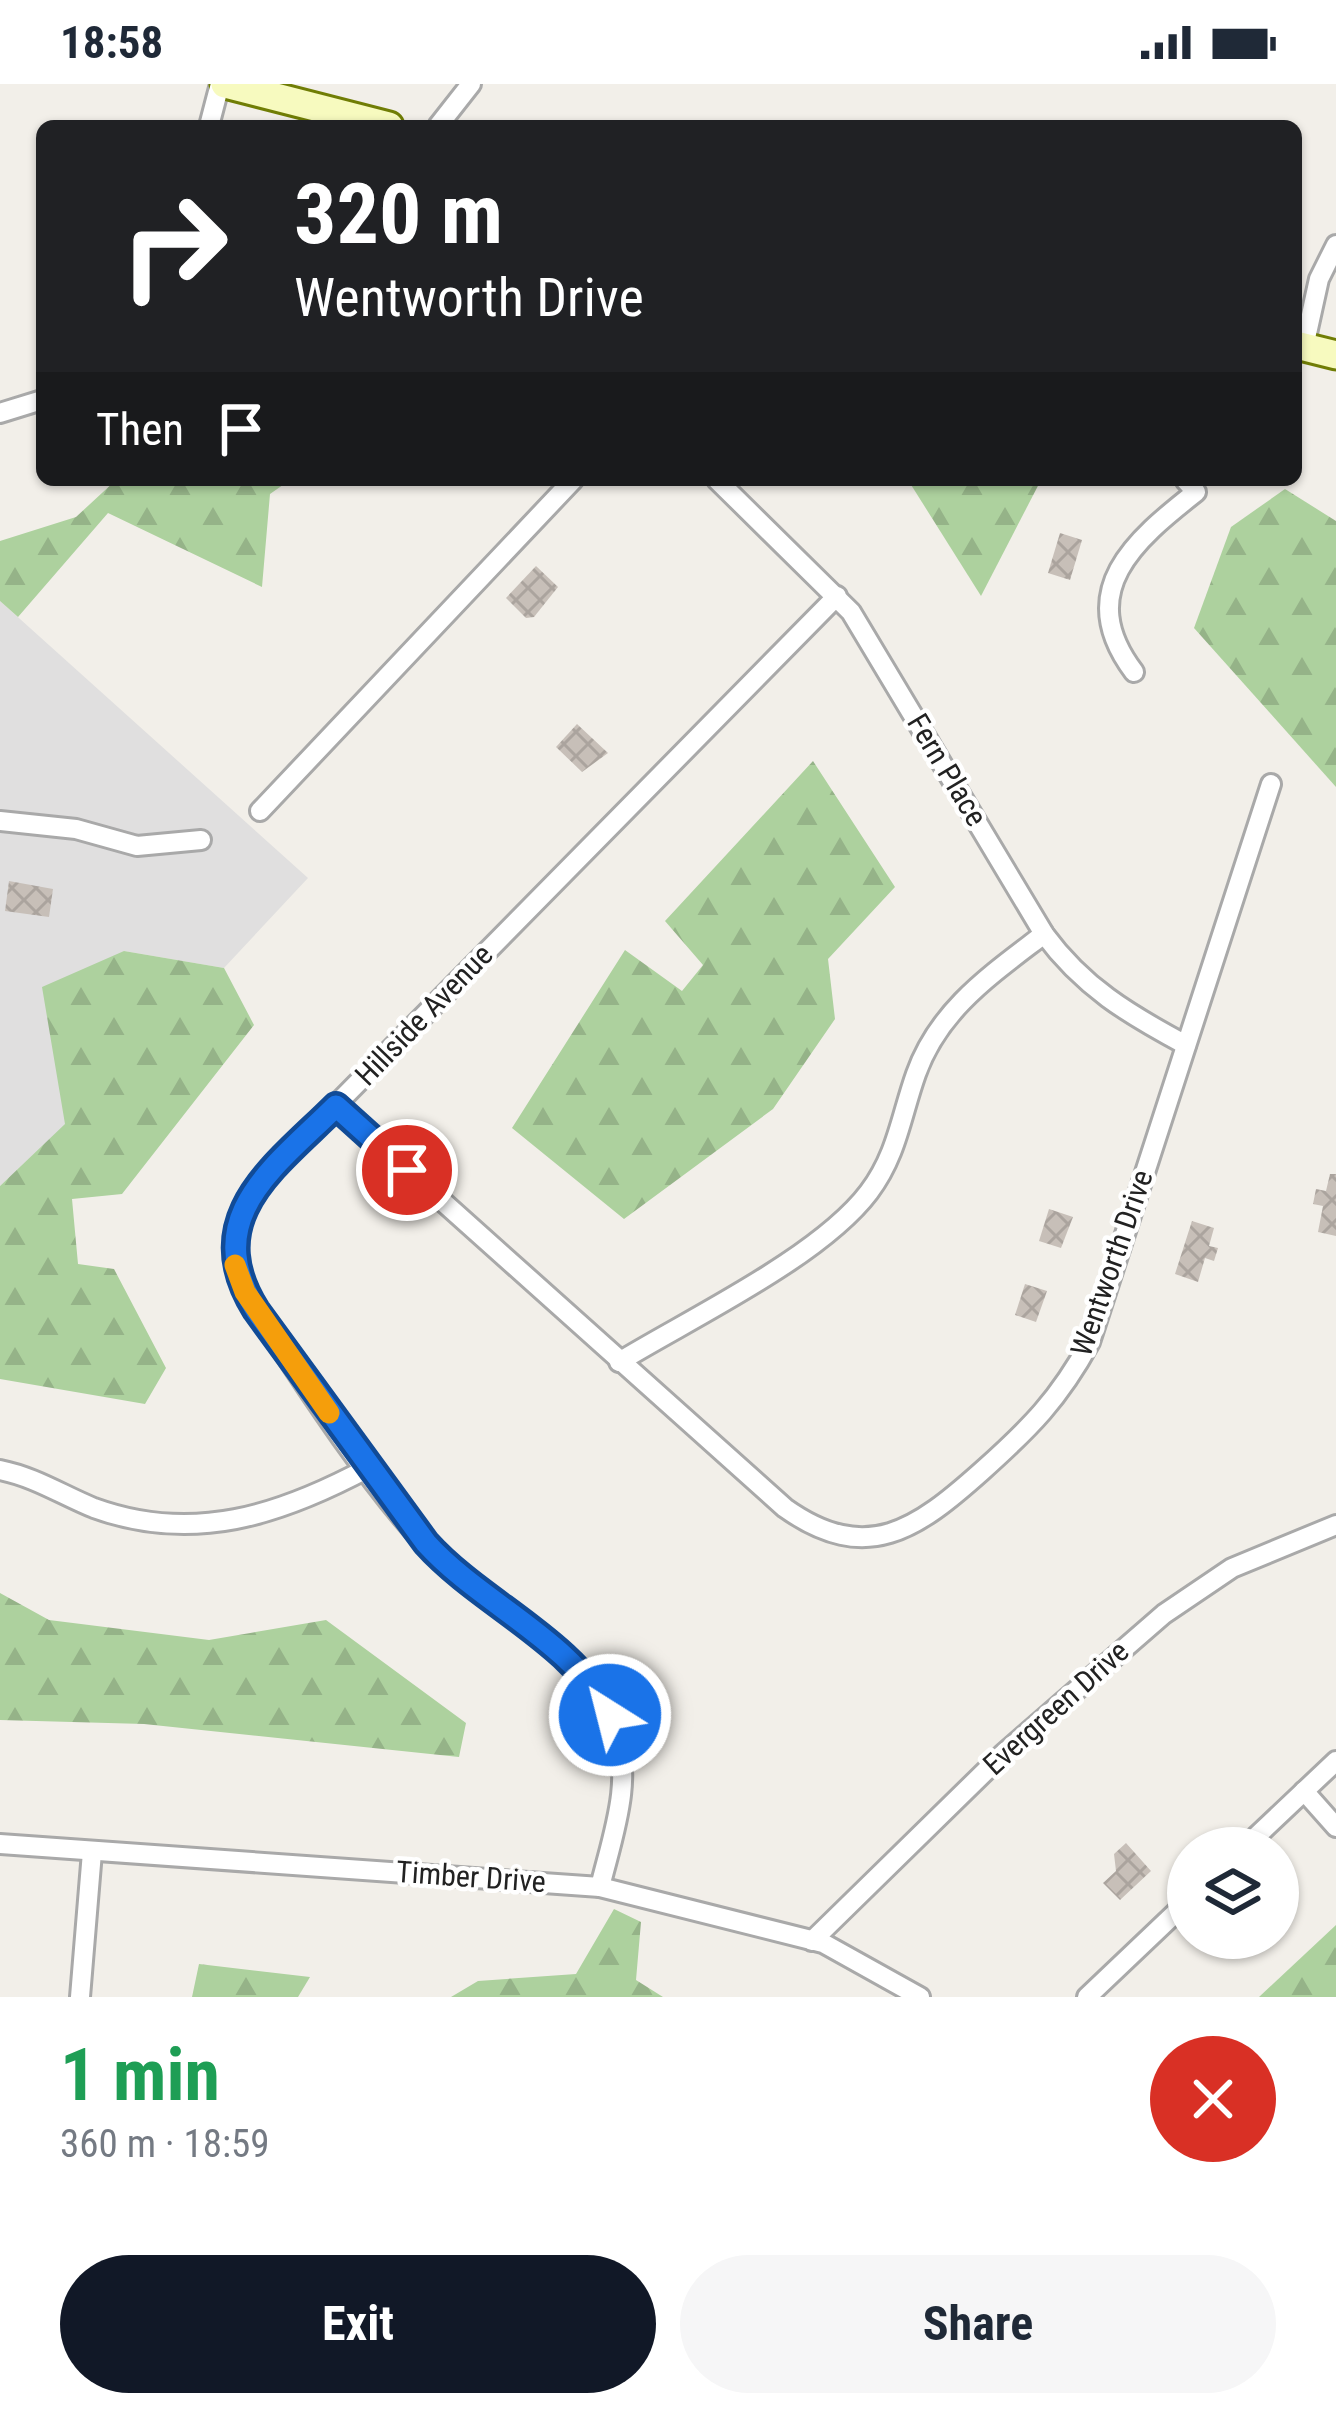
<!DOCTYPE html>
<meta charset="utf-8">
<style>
:root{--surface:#fff;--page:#f6f6f7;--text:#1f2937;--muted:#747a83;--accent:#111827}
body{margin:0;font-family:"Roboto Condensed",sans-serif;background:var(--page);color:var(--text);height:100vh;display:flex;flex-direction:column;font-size:45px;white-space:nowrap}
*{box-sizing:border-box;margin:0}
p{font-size:39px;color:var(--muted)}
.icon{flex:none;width:66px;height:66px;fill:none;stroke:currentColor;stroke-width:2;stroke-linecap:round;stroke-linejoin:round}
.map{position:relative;height:1913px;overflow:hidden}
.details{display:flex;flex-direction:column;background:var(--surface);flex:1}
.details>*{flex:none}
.top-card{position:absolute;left:36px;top:36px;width:1266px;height:366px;border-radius:18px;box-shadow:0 3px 9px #0004;background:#202124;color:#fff;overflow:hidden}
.buttons{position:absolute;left:1167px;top:1743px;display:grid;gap:24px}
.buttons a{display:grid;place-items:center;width:132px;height:132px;border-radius:50%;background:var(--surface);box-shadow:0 3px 9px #0004;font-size:60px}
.pin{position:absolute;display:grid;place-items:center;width:102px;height:102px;color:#fff;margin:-51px;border:6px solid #fff;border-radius:50%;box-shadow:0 3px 12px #0007}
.me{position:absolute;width:132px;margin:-66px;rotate:324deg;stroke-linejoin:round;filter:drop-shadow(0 0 9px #0008)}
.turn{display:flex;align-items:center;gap:42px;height:252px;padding:0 60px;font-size:54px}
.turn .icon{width:156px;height:156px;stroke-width:2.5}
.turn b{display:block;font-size:84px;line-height:102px}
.then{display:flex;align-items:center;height:114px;padding:0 60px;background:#0003;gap:24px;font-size:45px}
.round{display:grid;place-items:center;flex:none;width:126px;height:126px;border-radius:63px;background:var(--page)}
.headline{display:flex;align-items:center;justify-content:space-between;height:204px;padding:0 60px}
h1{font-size:72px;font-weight:700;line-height:90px;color:#1e9e55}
.button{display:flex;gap:24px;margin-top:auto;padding:24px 60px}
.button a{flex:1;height:138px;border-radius:72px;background:var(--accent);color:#fff;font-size:48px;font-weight:700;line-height:138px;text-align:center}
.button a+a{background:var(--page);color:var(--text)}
.status{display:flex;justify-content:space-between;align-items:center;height:84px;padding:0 60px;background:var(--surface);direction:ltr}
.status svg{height:33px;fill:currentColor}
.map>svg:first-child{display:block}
.residential{fill:#e0dfdf}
.forest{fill:url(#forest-firs)}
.building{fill:url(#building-cross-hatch)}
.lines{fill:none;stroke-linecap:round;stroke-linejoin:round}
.street-casing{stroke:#a9a9a9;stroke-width:24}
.secondary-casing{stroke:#707d05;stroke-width:33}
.street{stroke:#fff;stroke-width:18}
.secondary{stroke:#f7fabf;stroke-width:27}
.route-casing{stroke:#114b97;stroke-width:30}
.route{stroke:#1a73e8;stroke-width:21}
.slow{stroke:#f59e0b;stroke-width:21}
.labels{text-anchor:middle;stroke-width:9;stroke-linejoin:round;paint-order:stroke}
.street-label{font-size:30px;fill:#222;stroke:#fff}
</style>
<div class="status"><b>18:58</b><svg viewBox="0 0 49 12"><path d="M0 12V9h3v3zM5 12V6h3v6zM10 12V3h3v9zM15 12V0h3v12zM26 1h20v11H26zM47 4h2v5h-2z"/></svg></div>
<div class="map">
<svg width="1336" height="1913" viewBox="0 0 1336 1913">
<defs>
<pattern id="forest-firs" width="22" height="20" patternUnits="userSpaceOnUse" patternTransform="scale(3)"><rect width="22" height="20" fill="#add19e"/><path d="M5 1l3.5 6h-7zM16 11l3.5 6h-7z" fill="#95b388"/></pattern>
<pattern id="building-cross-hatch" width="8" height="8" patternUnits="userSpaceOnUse" patternTransform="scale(3)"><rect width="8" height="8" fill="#c7bfb8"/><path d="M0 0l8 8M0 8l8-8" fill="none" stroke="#aba49e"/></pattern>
</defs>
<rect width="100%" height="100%" fill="#f2efe9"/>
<polygon class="residential" points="0,517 308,794 224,884 124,867 65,1041 0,1102"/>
<g class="forest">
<polygon points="116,396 290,396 270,410 262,503 108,429 18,533 0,517 0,457 76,433"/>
<polygon points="908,396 1041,396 981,512"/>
<polygon points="1285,405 1336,437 1336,703 1194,544 1231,443"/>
<polygon points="813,677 895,803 828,875 835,935 773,1025 624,1135 512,1044 625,866 682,907 703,881 665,837"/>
<polygon points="124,867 224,884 254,941 122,1110 72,1115 78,1180 114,1185 166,1284 145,1320 0,1295 0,1102 65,1040 42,903"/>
<polygon points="0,1509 49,1536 209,1556 326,1536 466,1639 459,1673 144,1640 0,1636"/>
<polygon points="614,1825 641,1838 636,1896 663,1913 451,1913 478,1897 576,1890"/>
<polygon points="1336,1841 1336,1913 1259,1913"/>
<polygon points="199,1880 310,1893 298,1913 192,1913"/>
</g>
<g class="building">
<polygon points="1060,449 1082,456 1070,496 1048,489"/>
<polygon points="536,482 558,503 534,533 526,534 506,514"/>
<polygon points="577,640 608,669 582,688 556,663"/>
<polygon points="9,797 53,805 49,833 5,827"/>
<polygon points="1330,1090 1336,1090 1336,1152 1318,1148 1323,1122 1313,1120 1316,1105 1326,1107"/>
<polygon points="1049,1125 1073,1133 1061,1164 1039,1157"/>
<polygon points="1192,1137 1214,1144 1209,1162 1218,1164 1214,1177 1205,1174 1198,1198 1175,1190"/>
<polygon points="1025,1200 1047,1207 1036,1238 1015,1231"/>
<polygon points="1126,1759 1151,1787 1120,1816 1103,1799 1116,1787 1114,1770"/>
</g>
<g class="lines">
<defs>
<g id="street">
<polyline points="209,42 220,0"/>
<polyline points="438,42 471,0"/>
<polyline points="1304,263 1319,195 1336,161"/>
<polyline points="0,329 42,316"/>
<path d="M717,396l134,132 193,322c39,53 84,80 142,111"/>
<path d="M1134,588c-61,-81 1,-132 62,-180l-11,-12"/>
<polyline points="260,727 573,396"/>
<polyline points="0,737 76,745 137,762 201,756"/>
<path d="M336,1022l449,402c82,58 132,21 197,-37 48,-43 77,-72 108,-129l181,-558"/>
<path d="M619,1278c72,-44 201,-105 250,-170 28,-37 32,-76 47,-118 23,-65 76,-100 128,-140"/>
<path d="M0,1386c35,7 62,25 94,38 99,36 186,7 274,-40"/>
<polyline points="1304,1707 1336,1743"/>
<polyline points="0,1760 600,1803 823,1859 920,1913"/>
<polyline points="1244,1764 1336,1677"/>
<path d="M600,1803c13,-53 34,-107 14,-161 -26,-73 -109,-106 -162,-155 -69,-63 -156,-198 -207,-279 -15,-39 -13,-75 13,-108l579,-588"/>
<polyline points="812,1857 1003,1670 1164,1530 1232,1484 1336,1441"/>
<polyline points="80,1913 92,1768"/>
<polyline points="1087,1913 1188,1817"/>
</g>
<g id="secondary">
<polyline points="225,0 389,42"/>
<polyline points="1296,261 1336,271"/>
</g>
</defs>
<use href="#street" class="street-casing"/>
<use href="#secondary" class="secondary-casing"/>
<use href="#street" class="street"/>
<use href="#secondary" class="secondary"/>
</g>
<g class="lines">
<defs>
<path id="route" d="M407,1086l-71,-64c-60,60 -138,111 -80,204l170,233c55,61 146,97 184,172"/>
</defs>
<use href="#route" class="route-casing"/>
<use href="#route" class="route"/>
<polyline class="slow" points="235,1181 245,1208 329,1329"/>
</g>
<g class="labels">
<g class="street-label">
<text transform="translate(947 686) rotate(59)" y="10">Fern Place</text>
<text transform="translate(424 931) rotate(-46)" y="10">Hillside Avenue</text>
<text transform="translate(1112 1179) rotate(-71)" y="10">Wentworth Drive</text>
<text transform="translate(1056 1624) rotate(-42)" y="10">Evergreen Drive</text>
<text transform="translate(471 1793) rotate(4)" y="10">Timber Drive</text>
</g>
</g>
</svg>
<div class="buttons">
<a><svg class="icon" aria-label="layers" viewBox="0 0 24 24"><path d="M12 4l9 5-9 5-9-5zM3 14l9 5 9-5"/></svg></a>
</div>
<div class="pin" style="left:407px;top:1086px;background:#d93025"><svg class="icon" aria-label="arrive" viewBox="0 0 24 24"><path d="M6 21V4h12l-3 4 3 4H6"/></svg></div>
<svg class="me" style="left:610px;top:1631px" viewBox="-20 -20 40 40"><circle r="17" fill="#1a73e8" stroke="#fff" stroke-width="3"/><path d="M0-11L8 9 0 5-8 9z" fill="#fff"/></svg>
<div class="top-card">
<div class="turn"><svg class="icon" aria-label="right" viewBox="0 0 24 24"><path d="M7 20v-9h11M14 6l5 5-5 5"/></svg><div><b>320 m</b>Wentworth Drive</div></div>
<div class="then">Then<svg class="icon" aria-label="arrive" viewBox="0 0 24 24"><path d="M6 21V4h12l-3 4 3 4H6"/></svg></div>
</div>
</div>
<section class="details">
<div class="headline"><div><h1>1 min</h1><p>360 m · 18:59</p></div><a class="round" style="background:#d93025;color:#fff"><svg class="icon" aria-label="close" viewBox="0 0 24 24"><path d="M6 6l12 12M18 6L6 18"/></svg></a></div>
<div class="button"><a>Exit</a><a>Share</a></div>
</section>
